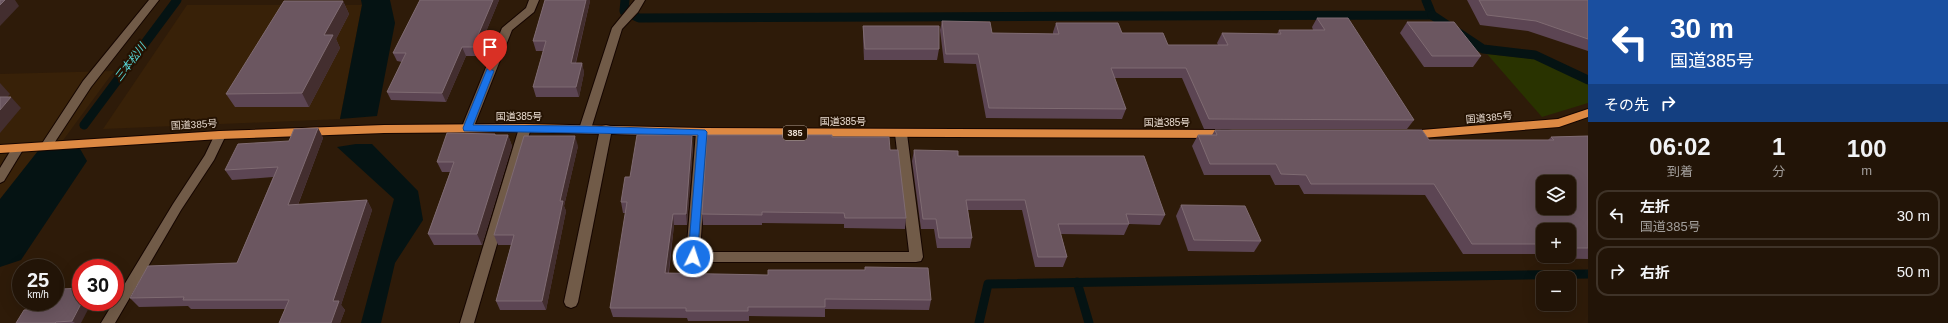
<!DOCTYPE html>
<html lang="ja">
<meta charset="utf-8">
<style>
:root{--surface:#221407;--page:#2a1d11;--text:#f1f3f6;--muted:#a29e9b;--line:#3f3328}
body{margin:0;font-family:Arial,"Noto Sans JP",sans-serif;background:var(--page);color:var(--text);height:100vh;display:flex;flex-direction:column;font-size:15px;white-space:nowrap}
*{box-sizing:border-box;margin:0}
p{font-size:13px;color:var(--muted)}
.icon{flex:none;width:22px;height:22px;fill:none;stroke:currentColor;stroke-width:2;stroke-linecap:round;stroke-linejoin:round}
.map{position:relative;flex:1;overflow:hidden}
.panel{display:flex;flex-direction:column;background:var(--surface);width:360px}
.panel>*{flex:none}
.banner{background:#1a4fa0;color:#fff;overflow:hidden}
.controls{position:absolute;left:1536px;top:175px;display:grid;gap:8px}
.controls a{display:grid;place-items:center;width:40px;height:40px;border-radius:8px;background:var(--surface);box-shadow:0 4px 16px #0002,0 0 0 1px var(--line);font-size:20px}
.speed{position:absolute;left:12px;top:259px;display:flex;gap:8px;font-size:20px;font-weight:700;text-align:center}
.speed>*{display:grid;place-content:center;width:52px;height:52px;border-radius:50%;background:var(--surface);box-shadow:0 4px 16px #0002,0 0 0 1px var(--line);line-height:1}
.speed small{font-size:10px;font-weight:400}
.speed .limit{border:6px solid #d22;background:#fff;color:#111}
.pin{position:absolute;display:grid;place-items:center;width:34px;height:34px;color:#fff;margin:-41px -17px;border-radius:50% 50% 50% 0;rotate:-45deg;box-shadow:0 0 4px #0007}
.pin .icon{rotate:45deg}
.me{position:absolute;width:44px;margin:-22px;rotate:4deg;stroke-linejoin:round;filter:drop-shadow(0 0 3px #0008)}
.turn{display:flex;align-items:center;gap:14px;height:84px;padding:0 16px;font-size:18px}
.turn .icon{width:52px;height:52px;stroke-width:2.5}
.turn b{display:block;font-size:28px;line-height:34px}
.then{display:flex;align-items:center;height:38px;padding:0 16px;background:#0003;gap:8px;font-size:15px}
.eta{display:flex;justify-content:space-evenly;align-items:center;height:68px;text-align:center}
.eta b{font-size:24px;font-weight:700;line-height:28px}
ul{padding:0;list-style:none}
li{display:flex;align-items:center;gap:12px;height:50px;margin:0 8px 6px;padding:0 8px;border:2px solid var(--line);border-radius:12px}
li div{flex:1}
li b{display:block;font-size:15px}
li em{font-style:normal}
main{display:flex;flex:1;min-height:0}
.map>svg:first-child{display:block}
.built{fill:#382108}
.green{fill:#293300}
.water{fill:#051313}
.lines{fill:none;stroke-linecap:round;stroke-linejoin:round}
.stream{stroke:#051313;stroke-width:9}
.river{fill:#051313;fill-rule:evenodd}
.minor-casing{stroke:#150500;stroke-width:2}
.highway-casing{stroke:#150500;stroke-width:2}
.minor{fill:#715b48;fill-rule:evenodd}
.highway{fill:#dd8943;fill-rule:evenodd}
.wall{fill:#5c4553;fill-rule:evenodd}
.shaded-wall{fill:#432e2f}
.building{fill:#6b5660;stroke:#7f6b72;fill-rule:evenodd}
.route{fill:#1a73e8;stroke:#114b97}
.labels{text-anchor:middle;stroke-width:4;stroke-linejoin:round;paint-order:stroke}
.shield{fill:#241202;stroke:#ae9f93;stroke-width:1}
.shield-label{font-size:9px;font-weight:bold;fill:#e9dcd1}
.street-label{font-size:10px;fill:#e9dcd1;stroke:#241202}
.water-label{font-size:11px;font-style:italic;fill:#57d4d4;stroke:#241202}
</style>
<main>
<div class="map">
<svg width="1588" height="323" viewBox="0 0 1588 323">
<rect width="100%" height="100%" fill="#2e1b09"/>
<g class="built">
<polygon points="187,5 362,5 340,119 103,129"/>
<polygon points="114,71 0,226 0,74"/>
</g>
<polygon class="green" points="1487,54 1534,59 1588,82 1588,103 1542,117"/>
<g class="water">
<polygon points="361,0 390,0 395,23 377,116 340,119 362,5"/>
<polygon points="356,144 372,144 418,191 423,220 395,263 381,323 361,323 394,199 337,147"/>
</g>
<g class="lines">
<g class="stream">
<polyline points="625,0 624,11 639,18 1432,15 1426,0"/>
<polyline points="1432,15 1483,49 1535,55 1588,80"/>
<polyline points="84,125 177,0"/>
<polyline points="1077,282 1089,323"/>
<polyline points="979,323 988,284 1588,274"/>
</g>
<polygon class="river" points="60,141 79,147 87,161 21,260 0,267 0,199 41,147"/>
<defs>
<g id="minor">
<polygon points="149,0 159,0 91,87 51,148 43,148 41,145 43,142 83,81"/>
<polygon points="529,0 539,0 534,12 512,30 473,129 471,132 463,132 461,129 502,28 526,8"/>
<polygon points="635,0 645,0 638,12 622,29 591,129 589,132 581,132 579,129 612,28"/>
<polygon points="525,124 531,128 474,323 460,323 519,128"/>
<polygon points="606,125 610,126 612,129 578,302 576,306 571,308 566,306 564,302 600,129 602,126"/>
<polygon points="702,128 706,129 708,132 700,252 909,252 895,134 897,131 905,131 907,134 923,257 921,261 916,262 693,262 688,261 686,257 696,132 698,129"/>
<polygon points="220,131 224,132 226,135 214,160 181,210 115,323 101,323 173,204 205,155 216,132"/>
<polygon points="18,144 22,145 24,148 4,181 0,183 0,168 14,145"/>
</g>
<g id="highway">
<polygon points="1588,109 1588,117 1559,127 1409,139 1405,138 1403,135 1405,132 1409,131 1558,119"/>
<polygon points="525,124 702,128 1228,130 1232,131 1234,134 1232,137 1228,138 702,136 525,132 384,133 220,139 0,153 0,145 220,131 384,125"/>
</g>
</defs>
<use href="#minor" class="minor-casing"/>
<use href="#highway" class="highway-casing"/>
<use href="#minor" class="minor"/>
<use href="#highway" class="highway"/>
</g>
<g class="wall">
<polygon points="420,0 499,0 476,56 466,56 446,102 391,100 387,92 402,62 397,61 393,53"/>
<polygon points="545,0 590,0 590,1 576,63 582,63 584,73 579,97 536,97 533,87 543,51 536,51 533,41"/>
<polygon points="1467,0 1588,0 1588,51 1528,31 1480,25"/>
<polygon points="343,1 349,14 336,39 340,48 309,107 235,107 226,94"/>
<polygon points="1317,18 1414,120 1407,129 1204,129 1182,78 1114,78 1126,109 1122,119 986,118 976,64 944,63 940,30 942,21 992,33 1053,34 1053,32 1056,23 1122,33 1168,45 1218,45 1217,43 1222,33 1277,34 1279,30 1313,30 1312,27"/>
<polygon points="1407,22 1481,56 1473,67 1424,67 1400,33"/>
<polygon points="863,26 939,49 937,60 864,60 863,37"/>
<polygon points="318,128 323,138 298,205 367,200 372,210 341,305 345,310 340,323 279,323 285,309 191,309 188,306 139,307 130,298 237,263 273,177 232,180 225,170 289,141"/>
<path d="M1215,130l214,10h119l3,-3 37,-1v123l-47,-1 -2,-4h-76l-38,-59 -121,-1 -5,-9h-24l-5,-10h-66l-12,-29 6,-11h14zM1543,230h26v26h-26z"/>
<polygon points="496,135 508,135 512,146 482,245 434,245 428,234 450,172 442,172 437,162"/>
<polygon points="832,137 890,150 906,218 905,229 844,228 844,224 762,223 762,225 703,225 702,214"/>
<polygon points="578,146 564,206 566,211 546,310 500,310 496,301 511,245 498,245 494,235"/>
<polygon points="693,146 687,225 674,225 669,273 768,275 865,270 865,267 931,300 929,310 825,309 825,317 749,316 749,321 688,321 687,318 613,317 610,308 626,213 623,213 621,202"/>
<polygon points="914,150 958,156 1165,215 1160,225 1129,224 1124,235 1061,234 1067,257 1063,267 1035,267 1022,210 968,210 972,238 970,248 937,248 934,229 921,229 912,161"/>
<polygon points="1181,205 1261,241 1254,252 1188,251 1176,216"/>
<polygon points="52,308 81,323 16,323"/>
</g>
<g class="shaded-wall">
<polygon points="5,0 15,0 19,6 0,26 0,5"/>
<polygon points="493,0 499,0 476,56 473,47"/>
<polygon points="586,0 590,0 590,1 573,73 571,63"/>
<polygon points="343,1 349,14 336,39 340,48 309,107 302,93 324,35"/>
<polygon points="462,47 466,56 446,102 442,93"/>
<polygon points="582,63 584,73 579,97 576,87"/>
<polygon points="0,83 10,94 0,106"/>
<polygon points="11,97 21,108 0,133 0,110"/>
<polygon points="318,128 323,138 294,215 288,205"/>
<polygon points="508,135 512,146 482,245 477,234"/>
<polygon points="692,135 693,146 687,225 686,214"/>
<polygon points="575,136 578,146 564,206 566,211 546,310 542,301 560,201"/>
<polygon points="367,200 372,210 341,305 345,310 340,323 331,323 333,301"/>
<polygon points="673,214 674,225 667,283 665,273"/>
<polygon points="82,302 92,302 81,323 75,323 72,321"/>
</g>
<g class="building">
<polygon points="0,0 5,0 0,5"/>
<polygon points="420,0 493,0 473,47 462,47 442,93 387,92 406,53 393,53"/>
<polygon points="545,0 586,0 571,63 582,63 576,87 533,87 546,41 533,41"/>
<polygon points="1479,0 1588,0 1588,39 1536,21 1487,15"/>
<polygon points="284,1 343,1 324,35 333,35 302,93 226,94"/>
<polygon points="1317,18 1348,18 1414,120 1209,119 1186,68 1111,68 1126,109 989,108 978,54 946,54 942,21 990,22 992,33 1059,34 1056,23 1118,23 1122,33 1163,33 1168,45 1228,45 1222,33 1281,34 1279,30 1325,30"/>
<polygon points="1407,22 1454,22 1481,56 1432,56"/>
<polygon points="863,26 939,26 939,49 865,49"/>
<polygon points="0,97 11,97 0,110"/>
<polygon points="318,128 288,205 367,200 333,301 339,301 331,323 279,323 289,300 183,300 184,297 130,298 148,266 237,263 278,167 225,170 238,144 289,141 294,129"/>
<path d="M1215,130h207l7,10h125l-3,-3 37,-1v112h-19v-18h-26v14h-71l-38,-60h-123l-5,-9 -25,-1 -5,-10h-66l-12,-29h19zM1543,182h26v26h-26z"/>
<polygon points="447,133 495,134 495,135 508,135 477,234 428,234 454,162 437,162"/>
<polygon points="637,135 692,135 686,214 673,214 665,273 768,275 768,270 865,270 865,267 928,268 931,300 825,299 825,307 748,307 748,311 686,311 686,308 610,308 627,202 621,202 625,177 630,177"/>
<polygon points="707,135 832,135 832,137 889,137 890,150 898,150 906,218 845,218 844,213 762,212 762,215 702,214"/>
<polygon points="524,136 575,136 560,201 563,201 542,301 496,301 514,235 494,235"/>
<polygon points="914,150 958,151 958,156 1144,156 1165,215 1126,214 1129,224 1058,224 1067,257 1038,257 1025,200 966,200 972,238 939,238 936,219 923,219"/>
<polygon points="1181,205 1245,206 1261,241 1194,240"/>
<polygon points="81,288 81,302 82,302 72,321 56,322 55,323 16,323 24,310 52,308 62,289"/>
</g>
<polygon class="route" points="487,69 490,69 494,71 473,125 585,126 705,130 707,132 697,260 693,261 688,257 698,135 464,131 463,128"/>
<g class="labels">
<rect class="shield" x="783" y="126" width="24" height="14" rx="3"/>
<g class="shield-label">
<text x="795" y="136">385</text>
</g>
<g class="street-label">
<text x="519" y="120">国道385号</text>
<text transform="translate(1489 117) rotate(-5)" y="4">国道385号</text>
<text x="843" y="125">国道385号</text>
<text x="1167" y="126">国道385号</text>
<text transform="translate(194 124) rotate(-3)" y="4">国道385号</text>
</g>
<g class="water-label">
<text transform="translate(130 62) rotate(-53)" y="4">三本松川</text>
</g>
</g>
</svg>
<div class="controls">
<a><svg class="icon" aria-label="layers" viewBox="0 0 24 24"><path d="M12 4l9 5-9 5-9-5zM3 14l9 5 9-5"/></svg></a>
<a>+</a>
<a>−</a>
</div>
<div class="speed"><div>25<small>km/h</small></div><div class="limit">30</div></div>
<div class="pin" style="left:490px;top:71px;background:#d93025"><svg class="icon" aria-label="arrive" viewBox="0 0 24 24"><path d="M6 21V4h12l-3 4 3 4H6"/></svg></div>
<svg class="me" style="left:693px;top:257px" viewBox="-20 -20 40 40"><circle r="17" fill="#1a73e8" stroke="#fff" stroke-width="3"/><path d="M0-11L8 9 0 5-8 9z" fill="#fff"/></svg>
</div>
<section class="panel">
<div class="banner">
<div class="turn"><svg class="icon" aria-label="left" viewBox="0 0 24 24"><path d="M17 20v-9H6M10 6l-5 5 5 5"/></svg><div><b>30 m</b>国道385号</div></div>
<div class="then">その先<svg class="icon" aria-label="right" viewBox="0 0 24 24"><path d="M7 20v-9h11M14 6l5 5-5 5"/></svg></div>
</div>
<div class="eta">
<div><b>06:02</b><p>到着</p></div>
<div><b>1</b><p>分</p></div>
<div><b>100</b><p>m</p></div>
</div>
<ul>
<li><svg class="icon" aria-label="left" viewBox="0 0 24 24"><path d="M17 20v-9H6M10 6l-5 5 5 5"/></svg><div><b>左折</b><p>国道385号</p></div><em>30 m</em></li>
<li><svg class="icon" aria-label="right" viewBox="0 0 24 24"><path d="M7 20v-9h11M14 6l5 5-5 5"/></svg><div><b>右折</b></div><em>50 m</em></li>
</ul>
</section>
</main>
